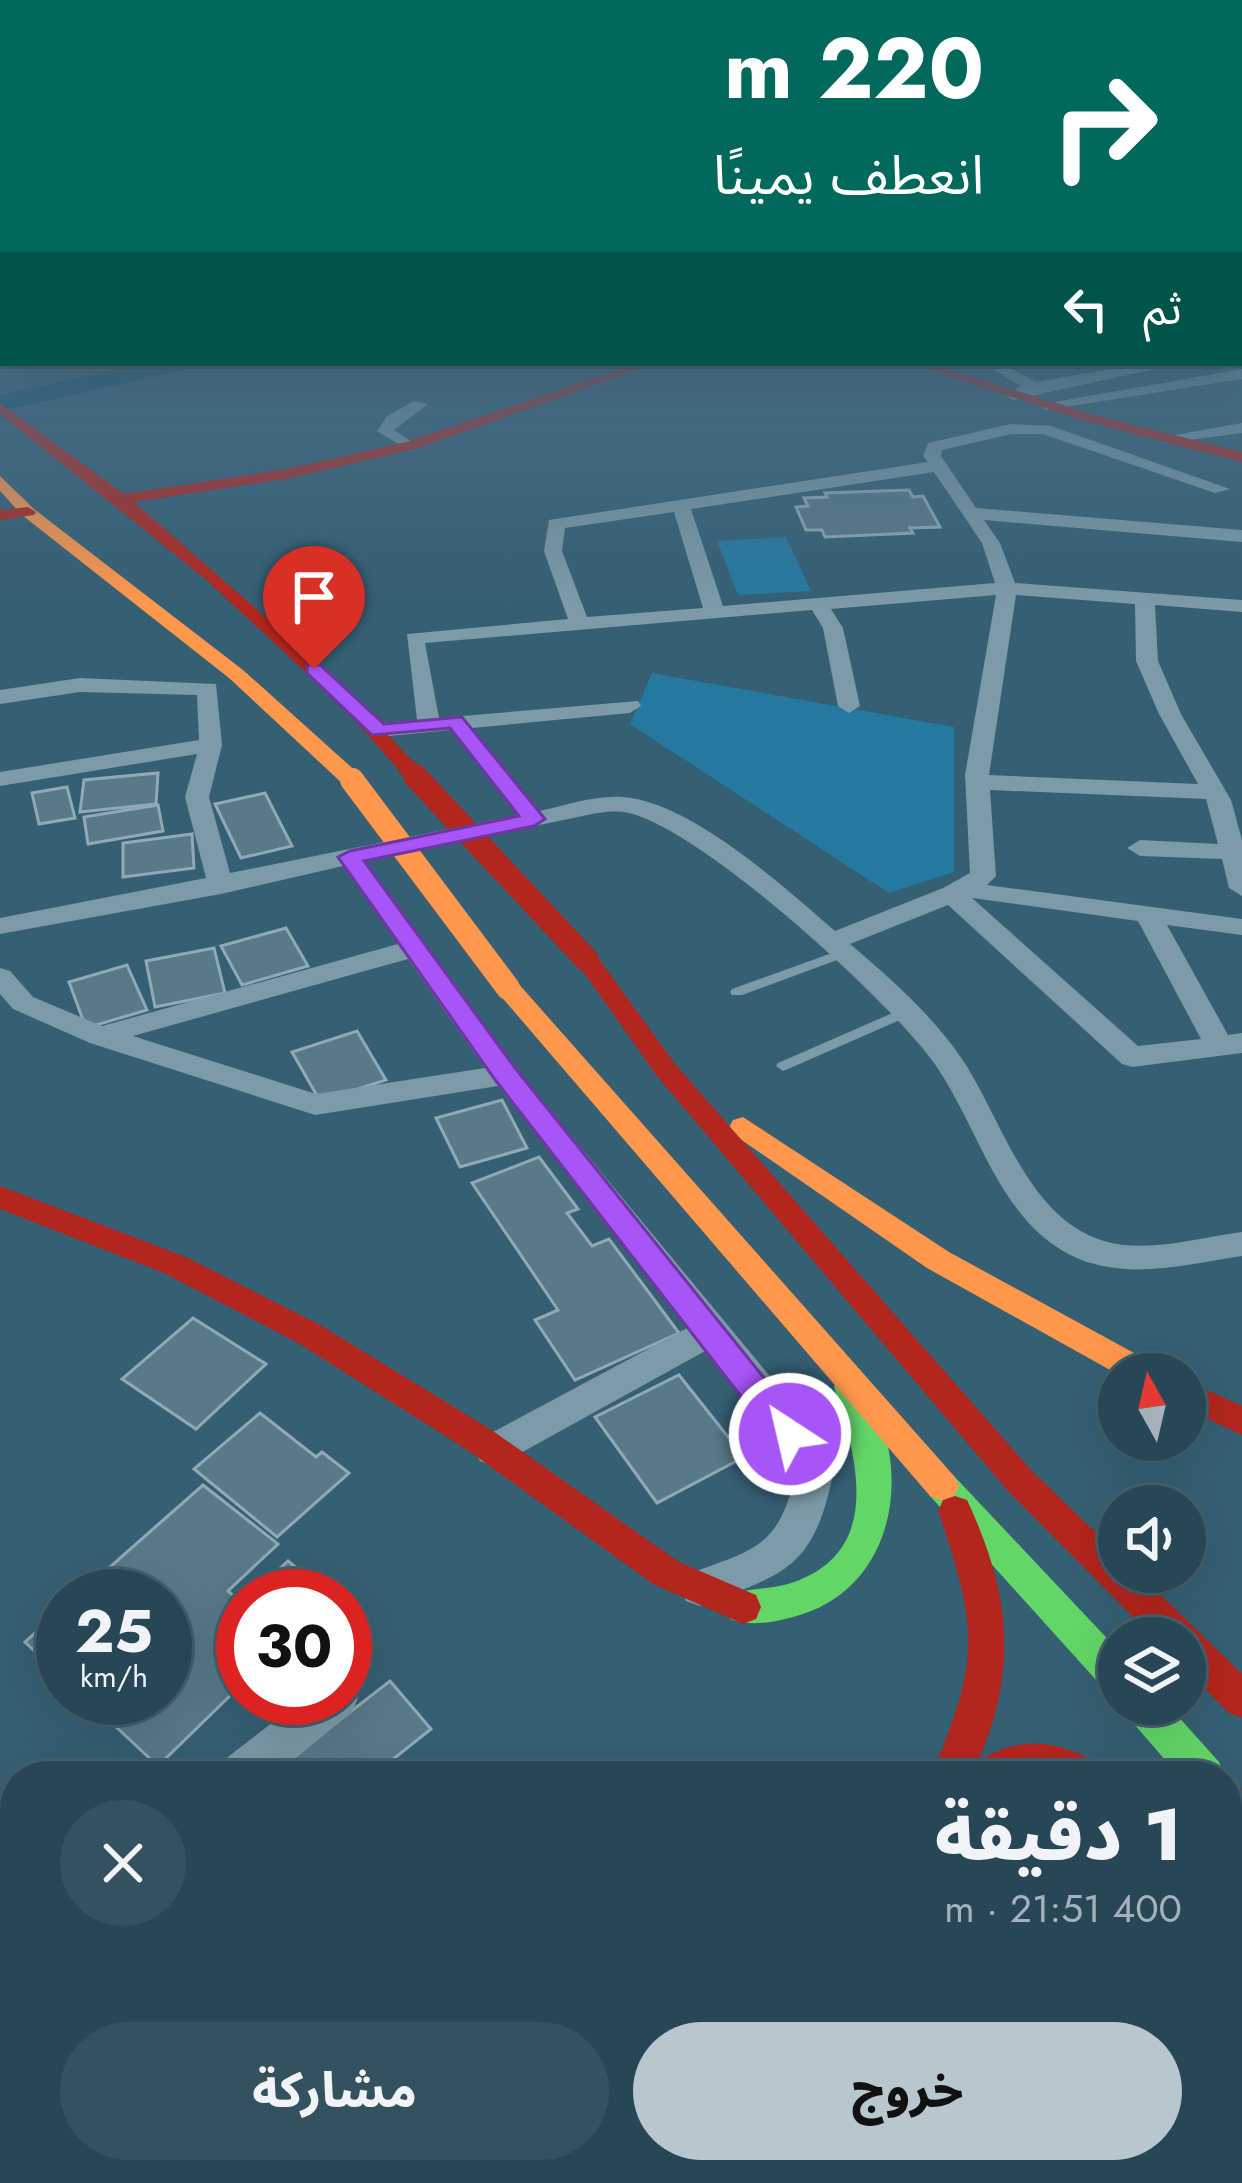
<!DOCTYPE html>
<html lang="ar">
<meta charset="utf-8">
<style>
:root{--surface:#284756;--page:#345160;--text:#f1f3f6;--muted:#a5b2b9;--line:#445f6c;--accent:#b8c7ce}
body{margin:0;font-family:Jost,"Noto Sans Arabic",sans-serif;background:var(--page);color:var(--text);direction:rtl;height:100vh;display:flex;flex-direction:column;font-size:45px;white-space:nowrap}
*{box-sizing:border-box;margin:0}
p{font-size:39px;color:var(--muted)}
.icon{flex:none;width:66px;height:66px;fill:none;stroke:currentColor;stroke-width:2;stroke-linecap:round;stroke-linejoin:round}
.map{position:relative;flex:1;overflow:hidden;direction:ltr}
.panel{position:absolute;left:0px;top:1761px;width:1242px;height:423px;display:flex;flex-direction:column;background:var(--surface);border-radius:48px 48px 0 0;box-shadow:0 12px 48px #0002,0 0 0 3px var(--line);direction:rtl}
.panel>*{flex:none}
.banner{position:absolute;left:0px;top:0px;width:1242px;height:366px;box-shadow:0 12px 48px #0002,0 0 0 3px var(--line);direction:rtl;background:#00695c;color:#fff;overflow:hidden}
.needle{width:78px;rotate:352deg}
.buttons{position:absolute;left:1098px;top:1353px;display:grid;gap:24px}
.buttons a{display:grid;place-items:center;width:108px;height:108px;border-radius:50%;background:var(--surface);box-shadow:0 12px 48px #0002,0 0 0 3px var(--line);font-size:60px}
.speed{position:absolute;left:36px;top:1569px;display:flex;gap:24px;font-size:60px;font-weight:700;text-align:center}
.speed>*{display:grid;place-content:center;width:156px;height:156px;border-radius:50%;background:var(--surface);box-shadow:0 12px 48px #0002,0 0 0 3px var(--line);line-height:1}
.speed small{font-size:30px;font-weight:400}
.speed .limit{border:18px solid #d22;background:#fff;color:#111}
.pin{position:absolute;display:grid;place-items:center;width:102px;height:102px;color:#fff;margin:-123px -51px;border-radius:50% 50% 50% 0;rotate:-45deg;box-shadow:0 0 12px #0007}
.pin .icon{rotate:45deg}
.me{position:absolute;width:132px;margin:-66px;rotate:325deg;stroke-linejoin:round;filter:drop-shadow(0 0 9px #0008)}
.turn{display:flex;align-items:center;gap:42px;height:252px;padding:0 60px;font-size:54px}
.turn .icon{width:156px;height:156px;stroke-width:2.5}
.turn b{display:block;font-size:84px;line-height:102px}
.then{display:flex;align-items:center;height:114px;padding:0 60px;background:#0003;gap:24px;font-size:45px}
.round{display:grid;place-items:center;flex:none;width:126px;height:126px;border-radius:63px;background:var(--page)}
.overview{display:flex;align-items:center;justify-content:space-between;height:204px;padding:0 60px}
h1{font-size:72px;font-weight:800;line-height:90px}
.action{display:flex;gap:24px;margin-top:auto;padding:24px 60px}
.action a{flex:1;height:138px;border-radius:72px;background:var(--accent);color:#111;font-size:48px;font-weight:800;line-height:138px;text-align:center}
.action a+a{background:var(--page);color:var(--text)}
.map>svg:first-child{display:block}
.green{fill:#2579a0}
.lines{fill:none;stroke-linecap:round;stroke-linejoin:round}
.river{fill:#144f6c;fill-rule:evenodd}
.building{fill:#587988;stroke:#91a9b5;stroke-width:3}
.lane{fill:#7c9aa7;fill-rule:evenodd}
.street{fill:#7c9aa7;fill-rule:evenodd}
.fast{fill:#63d668;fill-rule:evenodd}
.slow{fill:#ff974d;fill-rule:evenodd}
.jam{fill:#b3261e;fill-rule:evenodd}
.slow-bridge{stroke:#ff974d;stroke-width:24}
.jam-bridge-far1{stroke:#b3261e;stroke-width:18}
.jam-bridge{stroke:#b3261e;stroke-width:24}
.route{fill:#a855f7;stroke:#6d37a1;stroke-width:3}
</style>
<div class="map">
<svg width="1242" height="2183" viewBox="0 0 1242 2183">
<rect width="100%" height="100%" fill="#355f73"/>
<g class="green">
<polygon points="786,537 811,591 738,595 717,541"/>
<polygon points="652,673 954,727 954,872 889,893 630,724"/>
</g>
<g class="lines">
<polygon class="river" points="146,363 194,363 181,371 0,411 0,395"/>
</g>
<g class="building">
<polygon points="909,490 913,497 923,496 940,527 910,528 913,533 825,537 822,530 806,530 796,507 808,506 804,498 827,497 825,493"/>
<polygon points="158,773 156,804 80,812 84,780"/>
<polygon points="67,787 75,818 39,824 32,793"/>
<polygon points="265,793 292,846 241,858 215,804"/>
<polygon points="158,805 163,831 88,844 84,817"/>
<polygon points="192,834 194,868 123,877 123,843"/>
<polygon points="286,928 308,966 242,985 221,946"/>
<polygon points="214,948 225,993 155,1007 146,961"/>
<polygon points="127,965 147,1010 86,1028 69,982"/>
<polygon points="357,1031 386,1080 320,1101 292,1052"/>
<polygon points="502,1100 527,1148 460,1167 436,1118"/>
<polygon points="539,1157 578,1209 567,1213 592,1246 609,1239 679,1333 575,1380 535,1320 558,1310 472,1183"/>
<polygon points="193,1318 266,1364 196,1429 122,1379"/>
<polygon points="679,1375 744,1457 657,1503 595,1417"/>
<polygon points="260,1413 316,1457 322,1452 349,1473 277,1537 194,1469"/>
<polygon points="203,1485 278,1544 228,1591 243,1604 243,1683 158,1766 85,1698 165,1698 165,1596 77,1596"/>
<polygon points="288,1561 331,1596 251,1596"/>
<polygon points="63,1608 63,1678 25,1642"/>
<polygon points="390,1681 431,1729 387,1764 397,1776 285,1776 279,1767"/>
<polygon points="150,2169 306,2169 314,2183 133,2183"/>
</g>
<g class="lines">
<g class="lane">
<polygon points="843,949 848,950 850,953 848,956 742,995 732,995 730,992 732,989"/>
<polygon points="904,1008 911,1013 909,1016 788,1069 783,1071 776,1066 778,1063"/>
</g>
<g class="street">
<rect x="0" y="304" width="3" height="8"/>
<rect x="1239" y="335" width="3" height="10"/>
<polygon points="982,363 1001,363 1036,382 1148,363 1183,363 1013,400 1005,395 1021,386"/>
<polygon points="1242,369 1242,379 1046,410 1038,405"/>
<polygon points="414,401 428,404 394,430 418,446 410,451 377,431 387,416"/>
<polygon points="1242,423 1242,433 1166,443 1158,438"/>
<path d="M1011,424l40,2 179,63 -15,4 -172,-59h-32l-69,16 -1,6 35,52 266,22v12l-258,-22 16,23 15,40 227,17v12l-87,-7 3,56 23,53 50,86 11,40v56l-13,-8 -7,-29 -82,-3 -13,-8 13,-8 78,4 -12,-45 -216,-9 6,86 -9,9 255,34v16l-75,-10 61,110 14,-2v20l-110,14 -10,-3 -174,-159 -98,39c39,33 80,69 110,112 41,59 66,162 144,185 43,13 96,-4 138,-9v24c-54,8 -110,24 -163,3 -80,-34 -99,-131 -145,-196 -44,-62 -237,-239 -310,-251 -9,-1 -18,0 -27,1l-232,48 150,207 263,318 56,84c-20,98 -46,103 -134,136l-14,-5 -6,-13 6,-13c68,-26 93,-26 110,-103l-89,-122 -201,111 -13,5 -13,-5 -6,-11 6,-11 209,-112 -191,-241 -183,29 -225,-72 -77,-34 -13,-15v-26l10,3 23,26 69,29 296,-82 -55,-78 -122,28 -221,40v-16l206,-40 -21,-81 12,-43 -197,32v-14l199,-32 -2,-45 -117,-3 -80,12v-14l80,-12 136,6 6,61 -13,52 21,76 288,-58 -68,-85 -71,7 -11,-7 11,-7 38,-3 -10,-86 161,-15 -24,-68 5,-31 379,-58 -5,-6 5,-13zM934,472l48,71 13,40 -272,23 -32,-97zM674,512l29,96 -116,9 -25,-66 3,-23zM996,595l-31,180 5,98 -27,15 -108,43c-51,-44 -144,-129 -212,-134 -28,-2 -56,8 -83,14l-68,-83 158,-15 11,-7 -3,-5 -199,17 -14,-75 387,-33 11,18 15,78 11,7 11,-7 -17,-78 -12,-19zM1016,595l119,9 1,57 23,53 39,70 -209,-9zM972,898l166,23 63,118 -63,7zM408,959l77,109 -169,26 -183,-58z"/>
<polygon points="345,1681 352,1684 358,1698 352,1712 274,1776 218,1776 224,1760 304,1698 345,1698"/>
<polygon points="15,1933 15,1987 0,1993 0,1939"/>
<polygon points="0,2058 15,2064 15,2135 0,2129"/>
<polygon points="21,2169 75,2169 81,2183 27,2183"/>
</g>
<g class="fast">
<path d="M850,1374l11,4 5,9c8,23 21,46 24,71 9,67 -20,134 -87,156 -23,7 -50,14 -73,5l-5,-12 5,-12c21,-8 43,-5 64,-13 91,-32 62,-128 40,-195l5,-9z"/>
<polygon points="942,1471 954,1476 1119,1651 1119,1696 1106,1691 930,1496 925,1486 930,1476"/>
<polygon points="1123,1704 1167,1704 1219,1762 1225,1776 1179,1776 1128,1717"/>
<polygon points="1227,1901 1242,1903 1242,1945 1227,1943"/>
<polygon points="581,2169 635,2169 630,2183 575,2183"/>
<polygon points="875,2169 1121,2169 1116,2183 869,2183"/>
</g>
<g class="slow">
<polygon points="0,476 34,509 243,670 360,775 360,785 344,785 229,678 22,515 0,491"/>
<polygon points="508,980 517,982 954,1476 959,1486 954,1496 942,1501 930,1496 499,994 495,988"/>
<polygon points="743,1117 949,1252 1156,1365 1161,1374 1119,1375 927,1268 733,1134 729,1127 733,1120"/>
</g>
<g class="jam">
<polygon points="638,363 658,363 415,449 286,479 134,502 335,678 417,766 406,772 399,770 338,702 204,578 0,414 0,403 124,494 286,469 406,442"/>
<polygon points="907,363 928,363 1098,416 1242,452 1242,462 1088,422"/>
<polygon points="28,507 36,512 34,515 0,520 0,510"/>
<polygon points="587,952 596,955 675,1064 1031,1470 1119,1555 1119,1572 1137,1572 1242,1674 1242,1718 1229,1713 1185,1669 1185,1638 1154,1638 1007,1490 657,1076 575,960"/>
<polygon points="0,1186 186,1257 320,1325 493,1431 679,1562 756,1595 761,1607 756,1619 743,1624 653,1584 469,1451 298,1343 164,1273 0,1209"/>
<polygon points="1185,1380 1242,1406 1242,1435 1185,1408"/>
<path d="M955,1496l12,4c43,92 52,168 11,261 43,-25 75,-22 118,1l6,14h-171c49,-117 48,-145 7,-265l5,-11z"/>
<polygon points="1227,1782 1242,1789 1242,1839 1227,1832"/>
<polygon points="1227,2166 1236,2183 1111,2183 1106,2169"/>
<polygon points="764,2169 819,2169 814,2183 758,2183"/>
</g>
<polyline class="slow-bridge" points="352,780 508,988"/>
<polyline class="jam-bridge-far1" points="406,766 418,779"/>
<polyline class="jam-bridge" points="415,776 587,960"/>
</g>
<linearGradient id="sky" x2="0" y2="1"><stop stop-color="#1d343f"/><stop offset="0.5" stop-color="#4b6f88"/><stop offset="1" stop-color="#4b6f88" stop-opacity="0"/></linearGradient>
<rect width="1242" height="607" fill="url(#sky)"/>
<polygon class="route" points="307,665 320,665 384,724 462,717 545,819 534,826 364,861 515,1068 801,1424 806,1434 801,1444 790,1448 778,1444 496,1081 338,857 350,851 519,816 450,728 372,735 307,673"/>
</svg>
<div class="buttons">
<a><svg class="needle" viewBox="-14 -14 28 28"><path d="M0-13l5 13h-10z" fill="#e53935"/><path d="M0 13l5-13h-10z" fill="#a5b2b9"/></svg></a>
<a><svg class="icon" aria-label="sound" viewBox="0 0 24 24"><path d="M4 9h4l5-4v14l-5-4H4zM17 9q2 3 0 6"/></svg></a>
<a><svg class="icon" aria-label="layers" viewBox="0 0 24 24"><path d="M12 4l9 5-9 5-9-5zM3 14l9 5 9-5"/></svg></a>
</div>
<div class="speed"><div>25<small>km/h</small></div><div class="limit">30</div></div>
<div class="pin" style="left:314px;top:669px;background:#d93025"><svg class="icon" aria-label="arrive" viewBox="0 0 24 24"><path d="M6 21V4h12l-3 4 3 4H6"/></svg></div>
<svg class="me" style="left:790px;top:1434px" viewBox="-20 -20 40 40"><circle r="17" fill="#a855f7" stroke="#fff" stroke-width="3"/><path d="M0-11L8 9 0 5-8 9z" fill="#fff"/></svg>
<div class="banner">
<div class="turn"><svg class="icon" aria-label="right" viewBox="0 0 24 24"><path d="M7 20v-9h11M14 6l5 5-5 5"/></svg><div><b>220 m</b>انعطف يمينًا</div></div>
<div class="then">ثم<svg class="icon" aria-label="left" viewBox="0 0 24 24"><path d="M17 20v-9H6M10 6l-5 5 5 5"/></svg></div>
</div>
<section class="panel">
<div class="overview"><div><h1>1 دقيقة</h1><p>400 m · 21:51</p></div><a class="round"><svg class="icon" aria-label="close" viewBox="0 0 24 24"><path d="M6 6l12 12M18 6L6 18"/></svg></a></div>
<div class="action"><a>خروج</a><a>مشاركة</a></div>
</section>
</div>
